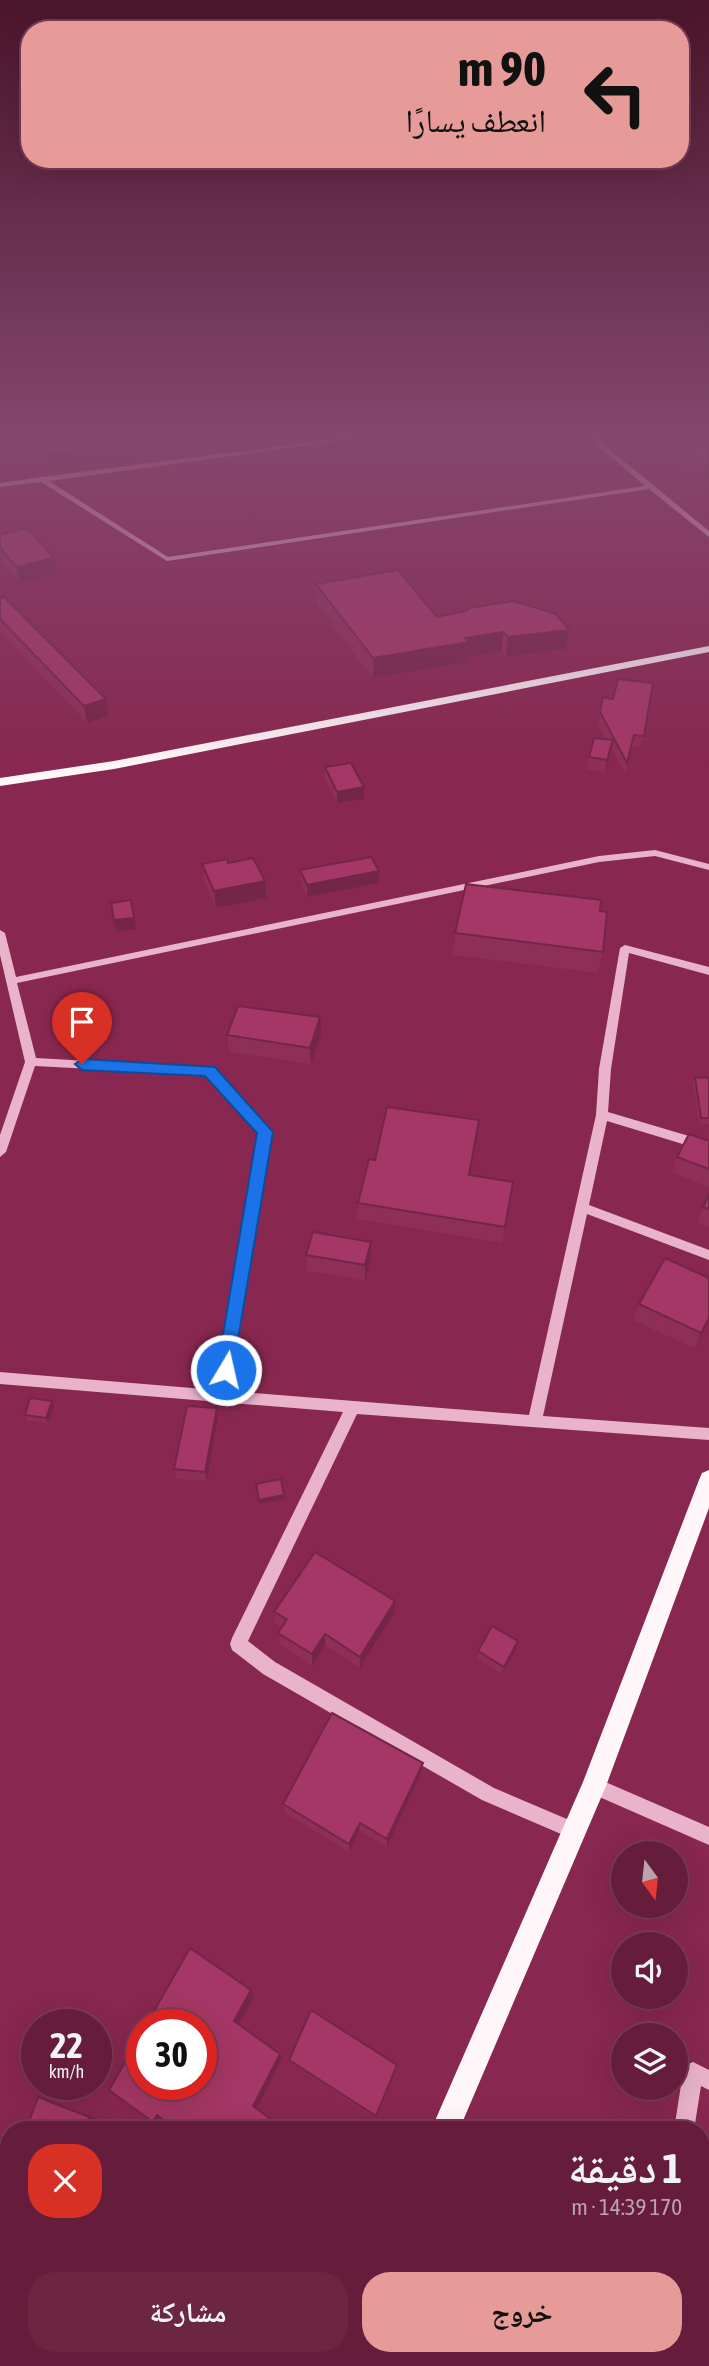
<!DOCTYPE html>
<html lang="ar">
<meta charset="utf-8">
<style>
:root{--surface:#661d3b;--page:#6c2642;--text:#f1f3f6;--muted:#bca2af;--line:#793b55;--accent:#e69b98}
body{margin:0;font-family:"Asap Condensed","Noto Naskh Arabic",sans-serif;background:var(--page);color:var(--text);direction:rtl;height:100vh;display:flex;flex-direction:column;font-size:26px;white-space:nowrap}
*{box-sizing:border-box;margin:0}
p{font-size:23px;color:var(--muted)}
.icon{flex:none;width:38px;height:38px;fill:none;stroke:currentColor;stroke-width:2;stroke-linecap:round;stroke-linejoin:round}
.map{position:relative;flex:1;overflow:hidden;direction:ltr}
.sheet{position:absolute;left:0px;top:2121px;width:710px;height:245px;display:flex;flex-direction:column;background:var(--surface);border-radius:28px 28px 0 0;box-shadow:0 7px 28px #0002,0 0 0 2px var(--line);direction:rtl}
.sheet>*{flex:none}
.banner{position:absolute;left:21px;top:21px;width:668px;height:147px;border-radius:28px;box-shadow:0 7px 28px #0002,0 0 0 2px var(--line);direction:rtl;background:#e69b98;color:#111;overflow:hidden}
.needle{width:46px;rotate:165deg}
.tools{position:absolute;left:611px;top:1841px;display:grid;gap:14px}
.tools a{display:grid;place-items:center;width:77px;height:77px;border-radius:50%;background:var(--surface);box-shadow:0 7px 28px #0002,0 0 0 2px var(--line);font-size:35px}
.speed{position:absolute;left:21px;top:2009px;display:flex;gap:14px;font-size:35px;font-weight:700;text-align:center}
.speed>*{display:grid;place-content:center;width:91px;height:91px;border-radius:50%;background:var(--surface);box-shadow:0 7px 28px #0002,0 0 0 2px var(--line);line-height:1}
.speed small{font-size:18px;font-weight:400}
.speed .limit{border:10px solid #d22;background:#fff;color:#111}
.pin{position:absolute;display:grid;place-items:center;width:60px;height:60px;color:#fff;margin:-72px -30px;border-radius:50% 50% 50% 0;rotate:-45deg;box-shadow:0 0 7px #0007}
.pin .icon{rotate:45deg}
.me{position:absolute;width:77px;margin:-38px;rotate:9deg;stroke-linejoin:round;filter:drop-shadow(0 0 5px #0008)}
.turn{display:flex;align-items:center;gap:24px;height:147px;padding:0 28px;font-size:32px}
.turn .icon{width:91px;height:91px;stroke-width:2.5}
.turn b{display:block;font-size:49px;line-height:60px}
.round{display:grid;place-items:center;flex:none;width:74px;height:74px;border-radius:28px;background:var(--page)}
.summary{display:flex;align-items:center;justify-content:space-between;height:119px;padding:0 28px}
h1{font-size:42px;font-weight:700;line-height:52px}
.action{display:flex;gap:14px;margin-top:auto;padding:14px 28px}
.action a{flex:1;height:80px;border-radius:28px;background:var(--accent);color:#111;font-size:28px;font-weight:700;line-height:80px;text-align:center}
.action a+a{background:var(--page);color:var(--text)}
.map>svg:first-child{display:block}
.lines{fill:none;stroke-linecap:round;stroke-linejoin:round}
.minor{fill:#e9b3ca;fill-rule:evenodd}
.major{fill:#fef6f9;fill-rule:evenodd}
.wall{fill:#8d2f57}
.shaded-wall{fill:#732647}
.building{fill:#a43765;stroke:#732647;stroke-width:2}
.route{fill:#1a73e8;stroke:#114b97;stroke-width:2}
</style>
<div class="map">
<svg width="709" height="2366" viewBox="0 0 709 2366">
<rect width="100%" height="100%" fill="#88274f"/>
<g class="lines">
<g class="minor">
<polygon points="365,435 385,435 49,481 168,557 645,486 585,435 592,435 709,531 709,537 649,489 167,561 41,482 0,487 0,483 42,477"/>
<polygon points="655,850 709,864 709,870 655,856 599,862 17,983 36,1058 213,1068 271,1131 230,1391 529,1415 596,1115 599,1069 620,948 625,945 709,967 709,975 629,953 611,1069 608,1112 709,1142 709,1152 607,1121 589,1205 709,1250 709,1260 587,1214 543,1416 709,1428 709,1440 357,1414 248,1641 275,1662 494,1788 581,1825 584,1831 581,1837 575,1840 482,1800 263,1674 232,1650 230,1644 232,1638 343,1412 0,1384 0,1372 216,1390 259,1132 206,1075 35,1066 6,1152 0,1157 0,1135 25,1062 0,955 0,930 5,933 16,977 599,856"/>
<polygon points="594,1777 709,1827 709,1845 588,1792 585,1786 588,1780"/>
<polygon points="693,2062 709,2070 709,2090 701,2086 694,2130 674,2130 683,2072 686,2065"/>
</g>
<g class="major">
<polygon points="709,646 709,652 114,769 0,786 0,778 114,761"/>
<polygon points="709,1470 709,1508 606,1786 459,2130 431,2130 583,1782 699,1480 702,1473"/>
<polygon points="330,2357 361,2357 358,2366 326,2366"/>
</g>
</g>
<g class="wall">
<polygon points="37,435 183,435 185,449 159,452 160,458 49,473 40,451"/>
<polygon points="709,438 709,480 703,481 679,462 682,447 687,447 688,441"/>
<polygon points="0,535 57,574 20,583 0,560"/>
<polygon points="316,584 437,617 466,611 566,649 506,657 502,651 468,657 468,662 373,678 317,604"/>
<polygon points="0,598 109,716 87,723 0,631"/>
<polygon points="653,683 641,747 632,746 625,774 612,749 605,772 587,769 589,757 606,739 598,723 603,697 613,699"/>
<polygon points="325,767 364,799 337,803 325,779"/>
<polygon points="228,863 266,898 216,908 204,881 202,864"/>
<polygon points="300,870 379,883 307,897 301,882"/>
<polygon points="600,911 603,952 598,973 453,955 455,933"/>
<polygon points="321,1034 311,1064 229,1052 227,1035"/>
<polygon points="695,1077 709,1078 709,1124 699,1123 693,1083"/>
<polygon points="479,1120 470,1175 513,1182 502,1243 357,1219 358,1203 375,1160"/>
<polygon points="709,1141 709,1187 672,1173 677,1157"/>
<polygon points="709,1194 709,1227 697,1223"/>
<polygon points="371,1242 371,1258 365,1281 307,1271 306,1255"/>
<polygon points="639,1304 709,1321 695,1349 634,1320"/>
<polygon points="52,1401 54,1406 48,1423 27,1420 25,1415"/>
<polygon points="218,1418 207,1481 177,1479 174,1469"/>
<polygon points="395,1601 394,1613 360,1668 325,1645 312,1666 280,1644 278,1633 281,1627 276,1624 274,1612"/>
<polygon points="518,1641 516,1649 502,1674 477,1659 478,1651"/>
<polygon points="423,1763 421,1773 387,1847 359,1831 349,1852 285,1813 283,1804"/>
<polygon points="289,2060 397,2065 375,2118 290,2063"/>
</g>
<g class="shaded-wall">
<polygon points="154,435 183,435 185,449 159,452 160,458 49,473 46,455"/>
<polygon points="706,467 709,467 709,480 703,481"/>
<polygon points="54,558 57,574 20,583 16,567"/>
<polygon points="569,630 566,649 506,657 508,637"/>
<polygon points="503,632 502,651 468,657 468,662 373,678 373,658 465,638"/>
<polygon points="106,699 109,716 87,723 84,706"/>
<polygon points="613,740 611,752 605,772 607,760"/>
<polygon points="364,787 364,799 337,803 337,792"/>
<polygon points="379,871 379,883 307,897 307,885"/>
<polygon points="265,881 266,898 216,908 214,891"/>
<polygon points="134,918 136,929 117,932 114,920"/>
<polygon points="320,1017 321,1034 311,1064 310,1048"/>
<polygon points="479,1120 477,1136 467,1191 469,1175"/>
<polygon points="371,1242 371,1258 365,1281 365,1265"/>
<polygon points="709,1318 709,1321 695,1349 701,1333"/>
<polygon points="52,1401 54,1406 48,1423 46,1418"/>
<polygon points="217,1408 218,1418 207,1481 205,1472"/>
<polygon points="284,1495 285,1499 260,1504 259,1500"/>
<polygon points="395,1601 394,1613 360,1668 360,1657"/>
<polygon points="325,1634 325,1645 312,1666 312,1654"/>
<polygon points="518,1641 516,1649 502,1674 504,1667"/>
<polygon points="423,1763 421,1773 387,1847 387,1839"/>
<polygon points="360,1823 359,1831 349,1852 349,1844"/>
<polygon points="251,1990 254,1997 238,2026 234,2021"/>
<polygon points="280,2054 282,2058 257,2109 253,2106"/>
<polygon points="38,2097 96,2118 92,2130 85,2130"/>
<polygon points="157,2115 163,2117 159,2124 153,2122"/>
</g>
<g class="building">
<polygon points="38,435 154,435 158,441 46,455"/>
<polygon points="709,438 709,467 706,467 682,447 694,446 688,441"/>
<polygon points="27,528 54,558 16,567 0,548 0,535"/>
<polygon points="398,570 437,617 466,611 470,608 513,601 556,614 569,630 508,637 503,632 465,638 469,642 373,658 316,584"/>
<polygon points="4,597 106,699 84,706 0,619 0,598"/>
<polygon points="618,679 653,683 644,736 634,735 627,763 600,712 603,697 613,699"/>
<polygon points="594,738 613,740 607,760 589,757"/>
<polygon points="351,763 364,787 337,792 325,767"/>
<polygon points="371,857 379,871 307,885 300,870"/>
<polygon points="253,858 265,881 214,891 202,864 227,859 228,863"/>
<polygon points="466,884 601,900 600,911 607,912 603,952 455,933"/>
<polygon points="131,900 134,918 114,920 111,903"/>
<polygon points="238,1006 320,1017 310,1048 227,1035"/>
<polygon points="695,1077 709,1078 709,1118 701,1118"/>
<polygon points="387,1107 479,1120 469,1175 513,1182 505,1227 358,1203 369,1159 375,1160"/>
<polygon points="689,1134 709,1141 709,1169 677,1157"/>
<polygon points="709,1194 709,1209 703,1207"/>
<polygon points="313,1232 371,1242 365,1265 306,1255"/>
<polygon points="665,1258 709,1278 709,1318 701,1333 639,1304"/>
<polygon points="30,1398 52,1401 46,1418 25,1415"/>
<polygon points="187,1406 217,1408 205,1472 174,1469"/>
<polygon points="281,1479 284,1495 259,1500 256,1484"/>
<polygon points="315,1552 395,1601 360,1657 325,1634 312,1654 278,1633 287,1619 274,1612"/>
<polygon points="492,1626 518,1641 504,1667 478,1651"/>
<polygon points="332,1713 423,1763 387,1839 360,1823 349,1844 283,1804"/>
<polygon points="190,1948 251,1990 234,2021 280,2054 253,2106 286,2130 177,2130 157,2115 153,2122 109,2090 142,2033 142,2084 201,2084 201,2025 146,2025"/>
<polygon points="311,2010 397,2065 376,2116 289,2060"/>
<polygon points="38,2097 89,2117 85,2130 26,2130"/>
<polygon points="9,2179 9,2264 0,2260 0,2203"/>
</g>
<linearGradient id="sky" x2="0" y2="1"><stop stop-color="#4b152b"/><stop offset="0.57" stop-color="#85476e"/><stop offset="1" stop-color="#85476e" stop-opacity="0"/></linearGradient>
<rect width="709" height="767" fill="url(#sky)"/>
<polygon class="route" points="82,1059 215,1067 273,1132 232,1375 226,1377 220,1375 217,1370 257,1133 205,1076 82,1070 75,1064"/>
</svg>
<div class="tools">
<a><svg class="needle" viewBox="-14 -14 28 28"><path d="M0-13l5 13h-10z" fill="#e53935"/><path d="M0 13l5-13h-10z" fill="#bca2af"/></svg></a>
<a><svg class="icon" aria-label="sound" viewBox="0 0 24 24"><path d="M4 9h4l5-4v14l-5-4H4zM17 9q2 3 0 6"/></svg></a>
<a><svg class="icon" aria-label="layers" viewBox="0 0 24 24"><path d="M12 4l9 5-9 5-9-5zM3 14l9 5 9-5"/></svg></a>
</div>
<div class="speed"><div>22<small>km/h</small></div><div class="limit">30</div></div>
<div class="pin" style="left:82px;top:1064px;background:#d93025"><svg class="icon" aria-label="arrive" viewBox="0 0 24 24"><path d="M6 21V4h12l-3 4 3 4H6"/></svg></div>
<svg class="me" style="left:226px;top:1370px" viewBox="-20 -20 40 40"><circle r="17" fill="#1a73e8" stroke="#fff" stroke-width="3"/><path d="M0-11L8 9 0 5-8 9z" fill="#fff"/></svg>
<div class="banner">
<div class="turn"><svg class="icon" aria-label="left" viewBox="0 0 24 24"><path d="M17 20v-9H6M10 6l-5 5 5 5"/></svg><div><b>90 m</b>انعطف يسارًا</div></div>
</div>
<section class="sheet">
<div class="summary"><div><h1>1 دقيقة</h1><p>170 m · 14:39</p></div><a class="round" style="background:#d93025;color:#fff"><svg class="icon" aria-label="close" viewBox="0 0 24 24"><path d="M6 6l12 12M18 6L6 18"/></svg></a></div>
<div class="action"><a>خروج</a><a>مشاركة</a></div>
</section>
</div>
